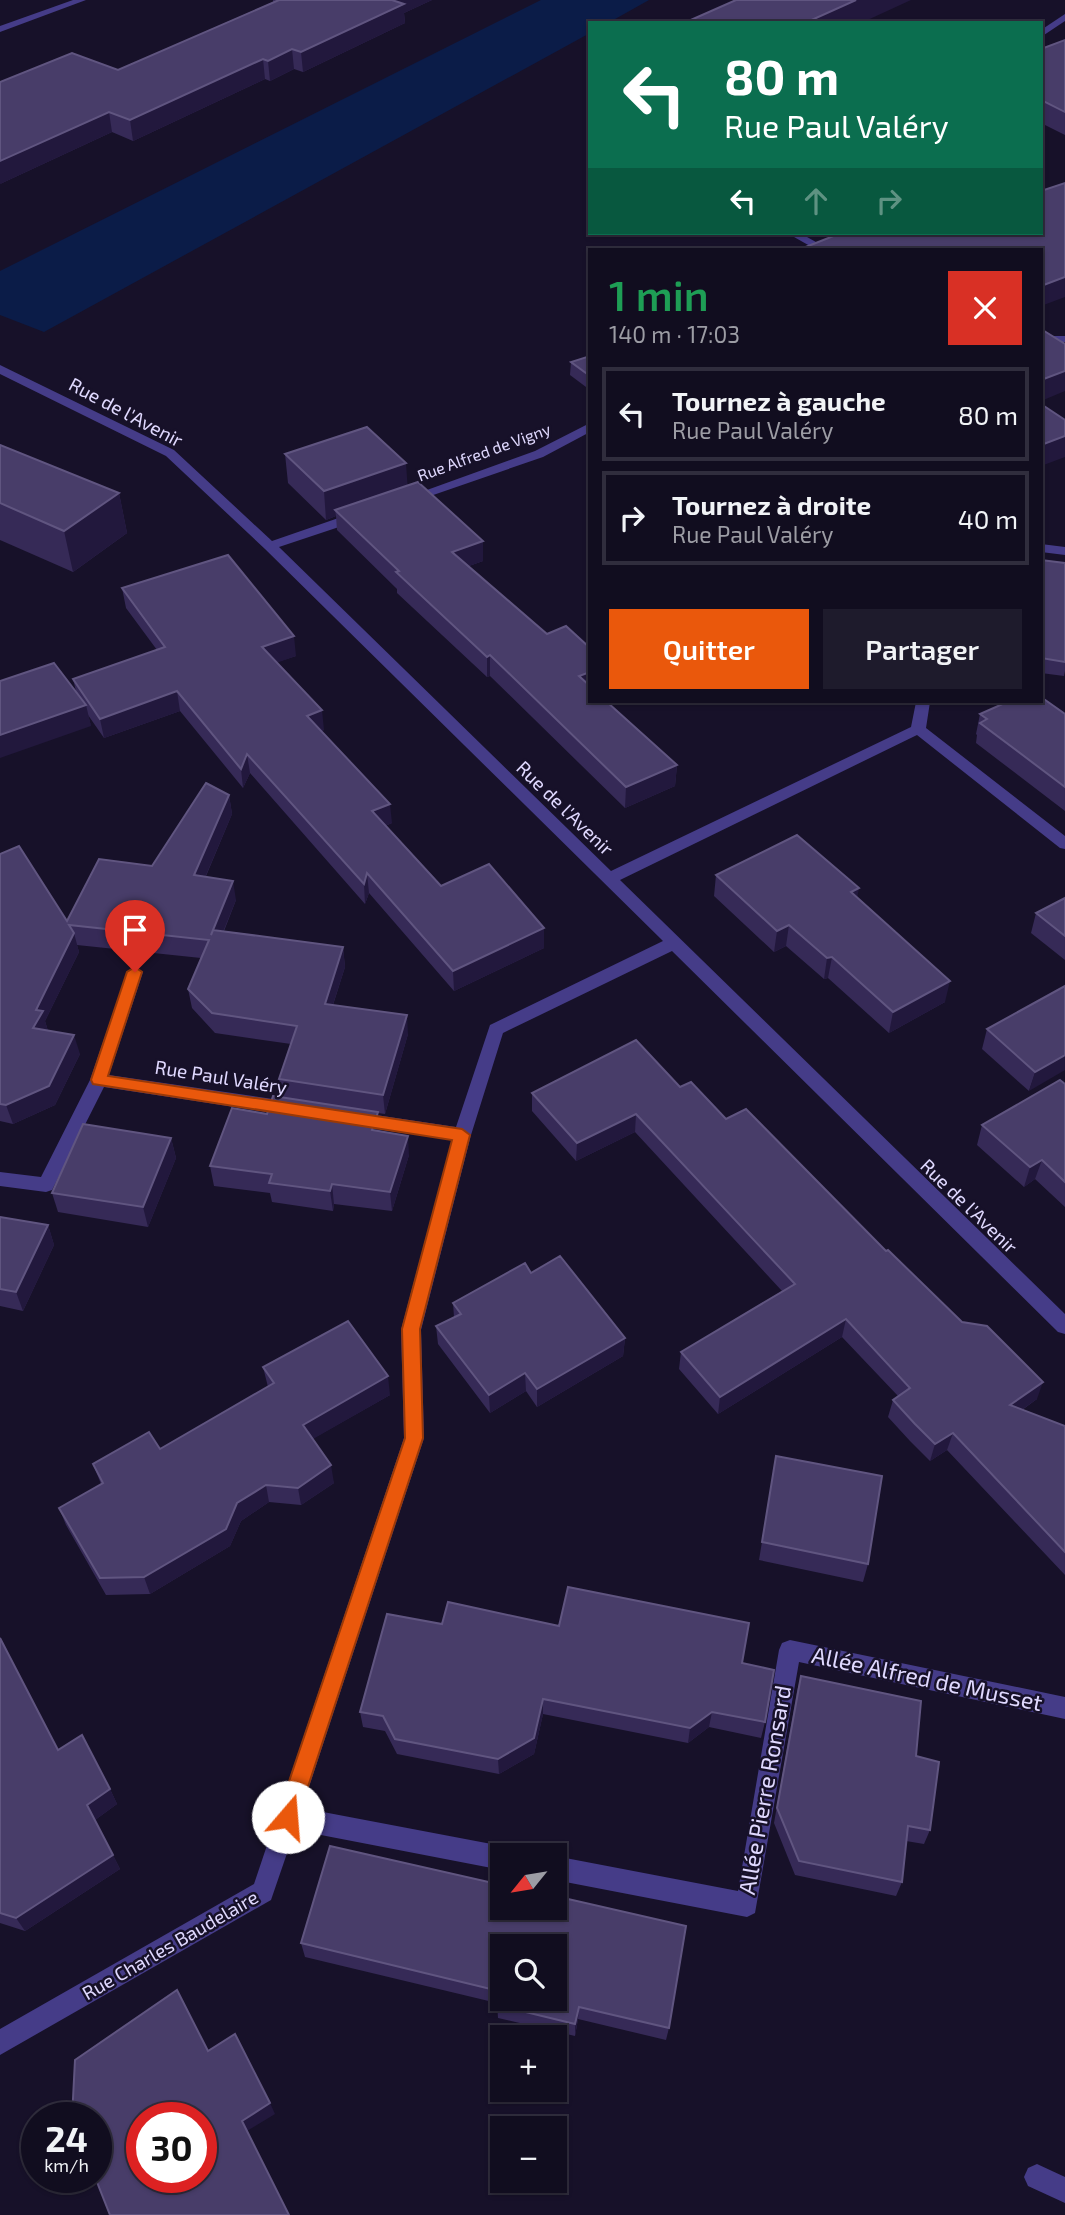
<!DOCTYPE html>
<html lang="fr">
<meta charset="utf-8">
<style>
:root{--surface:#110d1f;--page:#1e1b2c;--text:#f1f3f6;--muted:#9c9ca4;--line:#302d3d;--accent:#ea580c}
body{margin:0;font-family:"Exo 2",sans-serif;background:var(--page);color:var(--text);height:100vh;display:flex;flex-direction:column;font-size:26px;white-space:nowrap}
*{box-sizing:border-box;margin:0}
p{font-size:23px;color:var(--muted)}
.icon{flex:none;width:38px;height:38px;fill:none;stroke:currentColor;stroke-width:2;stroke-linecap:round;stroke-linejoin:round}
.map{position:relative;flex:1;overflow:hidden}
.sheet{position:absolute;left:588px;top:248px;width:455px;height:455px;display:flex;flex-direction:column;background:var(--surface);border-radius:0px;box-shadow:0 2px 5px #0004,0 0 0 2px var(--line)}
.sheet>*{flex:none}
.guide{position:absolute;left:588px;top:21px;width:455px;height:214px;border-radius:0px;box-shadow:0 2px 5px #0004,0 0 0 2px var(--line);background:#0b6e4f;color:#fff;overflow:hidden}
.needle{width:46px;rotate:240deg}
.tools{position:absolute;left:490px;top:1843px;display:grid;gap:14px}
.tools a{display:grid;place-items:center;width:77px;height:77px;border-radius:0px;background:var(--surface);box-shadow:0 2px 5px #0004,0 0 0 2px var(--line);font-size:35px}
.speed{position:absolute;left:21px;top:2102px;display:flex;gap:14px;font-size:35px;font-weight:700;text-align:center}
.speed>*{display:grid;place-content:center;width:91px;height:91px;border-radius:50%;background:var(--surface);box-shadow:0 2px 5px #0004,0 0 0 2px var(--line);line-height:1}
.speed small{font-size:18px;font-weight:400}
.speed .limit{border:10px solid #d22;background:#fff;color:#111}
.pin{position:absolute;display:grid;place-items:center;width:60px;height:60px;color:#fff;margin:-72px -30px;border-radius:50% 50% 50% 0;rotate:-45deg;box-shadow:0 0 7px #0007}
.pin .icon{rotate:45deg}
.me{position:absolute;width:77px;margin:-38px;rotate:18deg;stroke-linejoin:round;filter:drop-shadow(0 0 5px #0008)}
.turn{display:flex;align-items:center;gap:24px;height:147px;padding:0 21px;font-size:32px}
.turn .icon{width:91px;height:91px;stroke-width:2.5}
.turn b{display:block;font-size:49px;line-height:60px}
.lanes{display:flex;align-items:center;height:66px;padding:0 21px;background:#0003;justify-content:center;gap:35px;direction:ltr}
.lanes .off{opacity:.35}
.round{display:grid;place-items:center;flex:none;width:74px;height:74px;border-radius:0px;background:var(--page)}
.overview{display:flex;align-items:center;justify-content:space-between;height:119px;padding:0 21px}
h1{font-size:42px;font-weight:600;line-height:52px;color:#1e9e55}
.button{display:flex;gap:14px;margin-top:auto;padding:14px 21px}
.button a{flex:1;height:80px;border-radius:0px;background:var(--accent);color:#fff;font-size:28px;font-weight:600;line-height:80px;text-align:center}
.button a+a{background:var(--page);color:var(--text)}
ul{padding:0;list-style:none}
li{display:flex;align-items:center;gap:21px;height:94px;margin:0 14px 10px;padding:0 7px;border:4px solid var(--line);border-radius:0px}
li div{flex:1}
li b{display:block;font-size:26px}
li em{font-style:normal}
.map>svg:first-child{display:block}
.water{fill:#0b1c48}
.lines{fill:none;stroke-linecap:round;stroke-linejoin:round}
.minor{fill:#453c88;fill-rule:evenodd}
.wall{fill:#362a57}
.shaded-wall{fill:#22183d}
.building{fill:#483d69;stroke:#605580;stroke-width:2;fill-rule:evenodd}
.route{fill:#ea580c;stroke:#983908;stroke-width:2}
.labels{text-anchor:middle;stroke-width:5;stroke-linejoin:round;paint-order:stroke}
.far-street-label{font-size:16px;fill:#e0d9ff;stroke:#171129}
.street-label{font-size:19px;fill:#e0d9ff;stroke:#171129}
.near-street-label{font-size:23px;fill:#e0d9ff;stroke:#171129}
</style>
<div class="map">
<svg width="1065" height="2215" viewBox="0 0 1065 2215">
<rect width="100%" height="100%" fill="#171129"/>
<polygon class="water" points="541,0 649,0 608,23 590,23 590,33 44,332 0,315 0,271"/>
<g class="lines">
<g class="minor">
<polygon points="73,0 86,0 0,32 0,26"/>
<polygon points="1065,14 1065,21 1041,37 1041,30"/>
<polygon points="787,233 800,233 830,250 817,250"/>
<rect x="1041" y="336" width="24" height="6"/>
<polygon points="0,365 174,450 272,541 353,513 363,513 363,519 279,547 611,871 911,727 916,702 930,702 926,728 1065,836 1065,849 1060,848 917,735 620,880 1065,1314 1065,1334 1058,1332 672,951 503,1033 471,1135 421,1330 424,1438 302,1808 502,1846 510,1850 512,1855 502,1855 502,1870 295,1830 271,1900 0,2055 0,2029 254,1884 404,1438 401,1330 452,1140 356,1126 350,1124 347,1119 350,1114 356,1112 456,1127 490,1025 663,941 265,549 166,456 0,374"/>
<polygon points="590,423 590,432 543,457 413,502 408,503 402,499 535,451"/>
<polygon points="1041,544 1065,547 1065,555 1041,552"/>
<polygon points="135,966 143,972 109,1075 293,1102 299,1104 302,1109 299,1114 293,1116 104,1087 52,1190 46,1192 0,1186 0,1172 41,1177 90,1080 127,972"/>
<polygon points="790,1640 1065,1697 1065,1719 799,1662 755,1913 747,1917 555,1880 555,1856 738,1891 779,1650 782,1643"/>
<polygon points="1037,2164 1065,2177 1065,2203 1028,2186 1024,2177 1028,2168"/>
</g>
</g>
<g class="wall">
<polygon points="273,0 432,0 404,13 405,23 303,72 294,69 270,81 265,79 133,141 112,132 0,184 118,70 273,2"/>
<polygon points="1065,40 1065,135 1041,123 1041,49"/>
<polygon points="590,356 590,390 570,375 571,362"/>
<polygon points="0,445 119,493 127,533 73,572 0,540"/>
<polygon points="285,454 408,485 483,561 469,566 590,702 677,765 675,786 625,808 490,676 487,677 397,593 397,589 337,530 336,516 326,520 288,483"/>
<polygon points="1041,560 1065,563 1065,671 1064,676 1041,673"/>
<polygon points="122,588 296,656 277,662 324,730 321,731 392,823 385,826 441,886 544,948 454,991 369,893 365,904 250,773 243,788 180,711 104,738 88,715 91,726 76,691 73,679 157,650 126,608"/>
<polygon points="980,714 1065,714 1065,811 976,743 977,735 976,734"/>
<polygon points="229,795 232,814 206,876 236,900 224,931 343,947 345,967 333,1005 408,1034 385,1114 378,1113 380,1131 409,1155 392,1211 334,1204 333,1211 272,1202 270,1193 214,1186 210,1166 267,1114 282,1097 279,1079 291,1044 215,1033 192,1008 188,989 201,958 77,945 79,952 45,1021 48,1031 80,1054 55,1105 13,1124 0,1121 0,854 67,921 152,866"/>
<polygon points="716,875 857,898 945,1002 889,1033 828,978 824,979 786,946 774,952 714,896"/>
<polygon points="1065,898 1065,960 1031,933 1036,913"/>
<polygon points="1065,986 1029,1091 982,1049 987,1029"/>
<polygon points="1065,1084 1065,1207 1035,1179 1024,1187 977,1145 982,1125"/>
<polygon points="680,1087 726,1119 886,1251 1037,1399 1022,1410 1065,1426 1065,1575 947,1450 930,1461 910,1441 888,1417 893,1400 898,1396 842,1337 718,1414 679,1369 681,1352 782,1291 635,1132 576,1161 532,1111 532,1093"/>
<polygon points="171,1138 176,1158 148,1227 58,1212 52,1193"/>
<polygon points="0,1217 48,1225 54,1245 23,1311 0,1306"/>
<polygon points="531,1273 625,1338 623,1356 537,1407 526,1391 490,1413 438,1344 436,1326 454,1317 453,1303"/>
<polygon points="263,1367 390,1395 312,1439 334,1483 301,1505 269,1502 241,1521 230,1546 150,1594 106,1595 66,1525 59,1508 101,1484 93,1464 160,1449 268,1387"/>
<polygon points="773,1475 868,1564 863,1582 759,1560"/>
<polygon points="442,1624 559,1626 742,1663 765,1722 761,1738 709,1727 688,1743 543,1714 534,1754 499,1774 397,1754 385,1731 363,1727 360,1712"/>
<polygon points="0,1638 58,1750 110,1789 117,1804 95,1820 120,1869 25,1931 0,1923"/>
<polygon points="801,1676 916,1756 930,1830 924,1844 906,1841 902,1882 896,1896 795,1875 774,1823 797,1691"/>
<polygon points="301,1943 669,2028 666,2040 578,2019 575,2036 498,2018 497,2003 305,1957"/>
</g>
<g class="shaded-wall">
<polygon points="390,0 432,0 404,13 405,23 303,72 301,52"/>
<polygon points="856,0 911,0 861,23 805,23"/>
<polygon points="292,49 294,69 270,81 268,61"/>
<polygon points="263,59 265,79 133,141 130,120"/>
<polygon points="109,112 112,132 0,184 0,161"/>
<polygon points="1065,277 1065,297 1041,306 1041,286"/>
<polygon points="1065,371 1065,391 1041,401 1041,380"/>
<polygon points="1065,436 1065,457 1041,466 1041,445"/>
<polygon points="406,463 408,492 335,510 336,516 326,520 324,491"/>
<polygon points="119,493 127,533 73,572 64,531"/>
<polygon points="483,541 483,561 452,572 452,552"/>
<polygon points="294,636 296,656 265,667 262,647"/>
<polygon points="490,655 490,676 487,677 487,657"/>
<polygon points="590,672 590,692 579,676"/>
<polygon points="177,691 180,711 104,738 100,719"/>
<polygon points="86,705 91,726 0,758 0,735"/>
<polygon points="322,710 324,730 309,736 307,716"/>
<polygon points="247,754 250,773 243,788 241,769"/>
<polygon points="677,765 675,786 625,808 626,787"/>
<polygon points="229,795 232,814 198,894 194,875"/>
<polygon points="390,804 392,823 373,831 372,811"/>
<polygon points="367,873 369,893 365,904 364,884"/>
<polygon points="233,881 236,900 214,954 211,935"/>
<polygon points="859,888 855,909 851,892"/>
<polygon points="789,925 786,946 774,952 777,931"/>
<polygon points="544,928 544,948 454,991 453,971"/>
<polygon points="74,933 79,952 45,1021 48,1031 33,1028 36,1010"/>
<polygon points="343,947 345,967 327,1023 325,1004"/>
<polygon points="832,957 828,978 824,979 827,958"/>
<polygon points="950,981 945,1002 889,1033 893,1012"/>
<polygon points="407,1015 408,1034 385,1114 383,1095"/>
<polygon points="74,1035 80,1054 55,1105 13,1124 6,1105"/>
<polygon points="1065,1055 1065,1070 1029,1091 1035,1072"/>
<polygon points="378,1112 380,1132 372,1130"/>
<polygon points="636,1114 635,1132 576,1161 577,1143"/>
<polygon points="408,1136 409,1155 392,1211 390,1192"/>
<polygon points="171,1138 176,1158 148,1227 143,1207"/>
<polygon points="1042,1160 1035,1179 1024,1187 1030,1167"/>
<polygon points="332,1184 334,1204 333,1211 330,1191"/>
<polygon points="48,1225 54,1245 23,1311 16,1292"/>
<polygon points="846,1319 842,1337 718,1414 720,1397"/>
<polygon points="625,1338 623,1356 537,1407 537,1389"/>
<polygon points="525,1373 526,1391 490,1413 489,1395"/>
<polygon points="388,1376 390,1395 306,1443 303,1425"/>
<polygon points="1043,1382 1037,1399 1004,1422 1010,1405"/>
<polygon points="953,1433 947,1450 930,1461 935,1444"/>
<polygon points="331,1465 334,1483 301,1505 298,1488"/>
<polygon points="266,1485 269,1502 241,1521 230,1546 150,1594 144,1577 237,1503"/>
<polygon points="543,1699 543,1714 534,1754 499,1774 498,1759"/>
<polygon points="712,1712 709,1727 688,1743 690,1728"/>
<polygon points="110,1789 117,1804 95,1820 87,1805"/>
<polygon points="113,1855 120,1869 25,1931 16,1918"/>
<polygon points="579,2007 578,2019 575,2036 575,2024"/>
<polygon points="270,2103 275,2114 247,2131 242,2121"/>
</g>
<g class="building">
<polygon points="279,0 392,0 404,4 301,52 292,49 268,61 263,59 130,120 109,112 0,161 0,82 72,53 118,70"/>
<polygon points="736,0 856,0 805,23 684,23"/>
<polygon points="1065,40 1065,112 1041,100 1041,49"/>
<polygon points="1065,183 1065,277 1041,286 1041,250 798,250 841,233 1041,233 1041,191"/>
<polygon points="1041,329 1065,344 1065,371 1041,380"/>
<polygon points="590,356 590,376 571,362"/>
<polygon points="1041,404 1065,420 1065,436 1041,445"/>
<polygon points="367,427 406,463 324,491 285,454"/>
<polygon points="0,445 119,493 64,531 0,503"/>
<polygon points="418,482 483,541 452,552 547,634 566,626 590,648 590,672 579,676 590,686 590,702 607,702 677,765 626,787 490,655 487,657 396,572 399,571 335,510"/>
<polygon points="228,555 294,636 262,647 322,710 307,716 390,804 372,811 441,886 489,864 544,928 453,971 367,873 364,884 247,754 241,769 177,691 100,719 73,679 165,647 122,588"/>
<polygon points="1041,560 1065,563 1065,662 1041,658"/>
<polygon points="54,663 86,705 0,735 0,681"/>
<polygon points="1041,697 1065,714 1065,787 980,723 987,719 980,714 1007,702 1041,702"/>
<polygon points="206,783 229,795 194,875 233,881 211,935 213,930 343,947 325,1004 407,1015 383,1095 279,1079 297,1026 212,1013 188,989 209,940 69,925 74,933 36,1010 43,1011 33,1028 74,1035 49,1086 6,1105 0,1104 0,854 19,846 67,921 99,859 152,866"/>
<polygon points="797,835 859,888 851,892 950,981 893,1012 832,957 827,958 789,925 777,931 716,875"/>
<polygon points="1065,898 1065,936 1036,913"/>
<polygon points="1065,986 1065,1055 1035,1072 987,1029"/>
<polygon points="636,1040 680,1087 691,1082 726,1119 746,1109 886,1251 888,1250 962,1322 987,1326 1043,1382 1010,1405 1065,1426 1065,1552 953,1433 935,1444 915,1424 893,1400 910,1388 846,1319 720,1397 681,1352 795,1284 636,1114 577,1143 532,1093"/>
<polygon points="1060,1080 1065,1084 1065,1182 1042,1160 1030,1167 982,1125"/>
<polygon points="273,1096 378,1112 372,1130 408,1136 390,1192 332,1184 330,1191 269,1183 272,1174 210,1166 232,1108 267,1114"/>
<polygon points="83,1124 171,1138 143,1207 52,1193"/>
<polygon points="0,1217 48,1225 16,1292 0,1289"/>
<polygon points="560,1256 625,1338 537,1389 525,1373 489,1395 436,1326 461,1314 453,1303 525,1263 531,1273"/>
<polygon points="348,1321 388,1376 303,1425 331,1465 298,1488 266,1485 237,1503 226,1529 144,1577 100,1578 59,1508 103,1483 93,1464 149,1432 160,1449 274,1383 263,1367"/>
<polygon points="776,1456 882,1476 868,1564 762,1542"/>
<polygon points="568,1587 749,1623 742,1663 774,1670 765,1722 712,1712 690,1728 543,1699 534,1738 498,1759 395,1739 383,1716 360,1712 387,1614 442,1624 448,1602 559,1626"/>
<polygon points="0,1638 58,1750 82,1735 110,1789 87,1805 113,1855 16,1918 0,1913"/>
<polygon points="801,1676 921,1701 916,1756 939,1762 930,1830 908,1826 902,1882 799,1861 777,1808"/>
<path d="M330,1846l172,39v23h53v-12l131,30 -17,102 -90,-21 -4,17 -78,-19 2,-14 -198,-48zM502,1946h53v52h-53z"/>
<path d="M177,1990l31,61 27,-17 35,69 -28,18 47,94h-179l-15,-38 1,-59h-24l3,-58zM142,2118h59v59h-59z"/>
</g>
<polygon class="route" points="135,967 142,972 108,1076 462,1129 470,1135 420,1329 423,1438 298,1817 295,1824 288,1827 280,1824 277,1817 405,1438 402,1329 452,1140 93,1084 91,1080 127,972"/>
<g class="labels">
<g class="far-street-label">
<text transform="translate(484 452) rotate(-20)" y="6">Rue Alfred de Vigny</text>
</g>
<g class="street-label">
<text transform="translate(126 412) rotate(28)" y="7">Rue de l'Avenir</text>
<text transform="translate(565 808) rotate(44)" y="7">Rue de l'Avenir</text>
<text transform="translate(221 1077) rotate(9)" y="7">Rue Paul Valéry</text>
<text transform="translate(969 1206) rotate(44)" y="7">Rue de l'Avenir</text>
<text transform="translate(170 1945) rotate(-30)" y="7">Rue Charles Baudelaire</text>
</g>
<g class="near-street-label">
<text transform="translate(927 1679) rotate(12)" y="8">Allée Alfred de Musset</text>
<text transform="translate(765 1790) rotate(-80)" y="8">Allée Pierre Ronsard</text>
</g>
</g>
</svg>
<div class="tools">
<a><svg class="needle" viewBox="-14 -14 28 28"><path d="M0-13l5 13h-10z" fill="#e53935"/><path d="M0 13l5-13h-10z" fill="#9c9ca4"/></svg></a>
<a><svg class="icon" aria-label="search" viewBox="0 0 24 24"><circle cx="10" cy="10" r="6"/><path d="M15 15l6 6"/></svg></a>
<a>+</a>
<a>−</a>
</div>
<div class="speed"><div>24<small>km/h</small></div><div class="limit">30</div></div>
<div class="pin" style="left:135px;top:972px;background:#d93025"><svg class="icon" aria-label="arrive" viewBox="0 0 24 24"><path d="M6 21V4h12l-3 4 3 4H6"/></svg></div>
<svg class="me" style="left:288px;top:1817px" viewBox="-20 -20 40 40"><circle r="19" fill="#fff"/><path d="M0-13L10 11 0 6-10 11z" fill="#ea580c"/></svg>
<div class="guide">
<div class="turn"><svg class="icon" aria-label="left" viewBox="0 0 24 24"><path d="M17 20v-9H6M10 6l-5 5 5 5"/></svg><div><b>80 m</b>Rue Paul Valéry</div></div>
<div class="lanes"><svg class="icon" aria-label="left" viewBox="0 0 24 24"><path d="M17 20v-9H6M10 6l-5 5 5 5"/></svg><svg class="icon off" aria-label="ahead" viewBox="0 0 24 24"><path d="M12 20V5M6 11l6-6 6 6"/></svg><svg class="icon off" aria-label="right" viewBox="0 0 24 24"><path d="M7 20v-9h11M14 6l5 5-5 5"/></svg></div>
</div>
<section class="sheet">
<div class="overview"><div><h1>1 min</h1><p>140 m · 17:03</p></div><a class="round" style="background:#d93025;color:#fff"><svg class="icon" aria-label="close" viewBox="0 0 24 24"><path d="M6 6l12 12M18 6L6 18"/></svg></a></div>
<ul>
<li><svg class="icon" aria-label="left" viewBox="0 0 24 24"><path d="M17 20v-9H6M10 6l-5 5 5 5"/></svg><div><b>Tournez à gauche</b><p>Rue Paul Valéry</p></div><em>80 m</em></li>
<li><svg class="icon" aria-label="right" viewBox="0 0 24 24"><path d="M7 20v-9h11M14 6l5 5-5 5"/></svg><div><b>Tournez à droite</b><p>Rue Paul Valéry</p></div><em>40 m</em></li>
</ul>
<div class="button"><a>Quitter</a><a>Partager</a></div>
</section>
</div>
